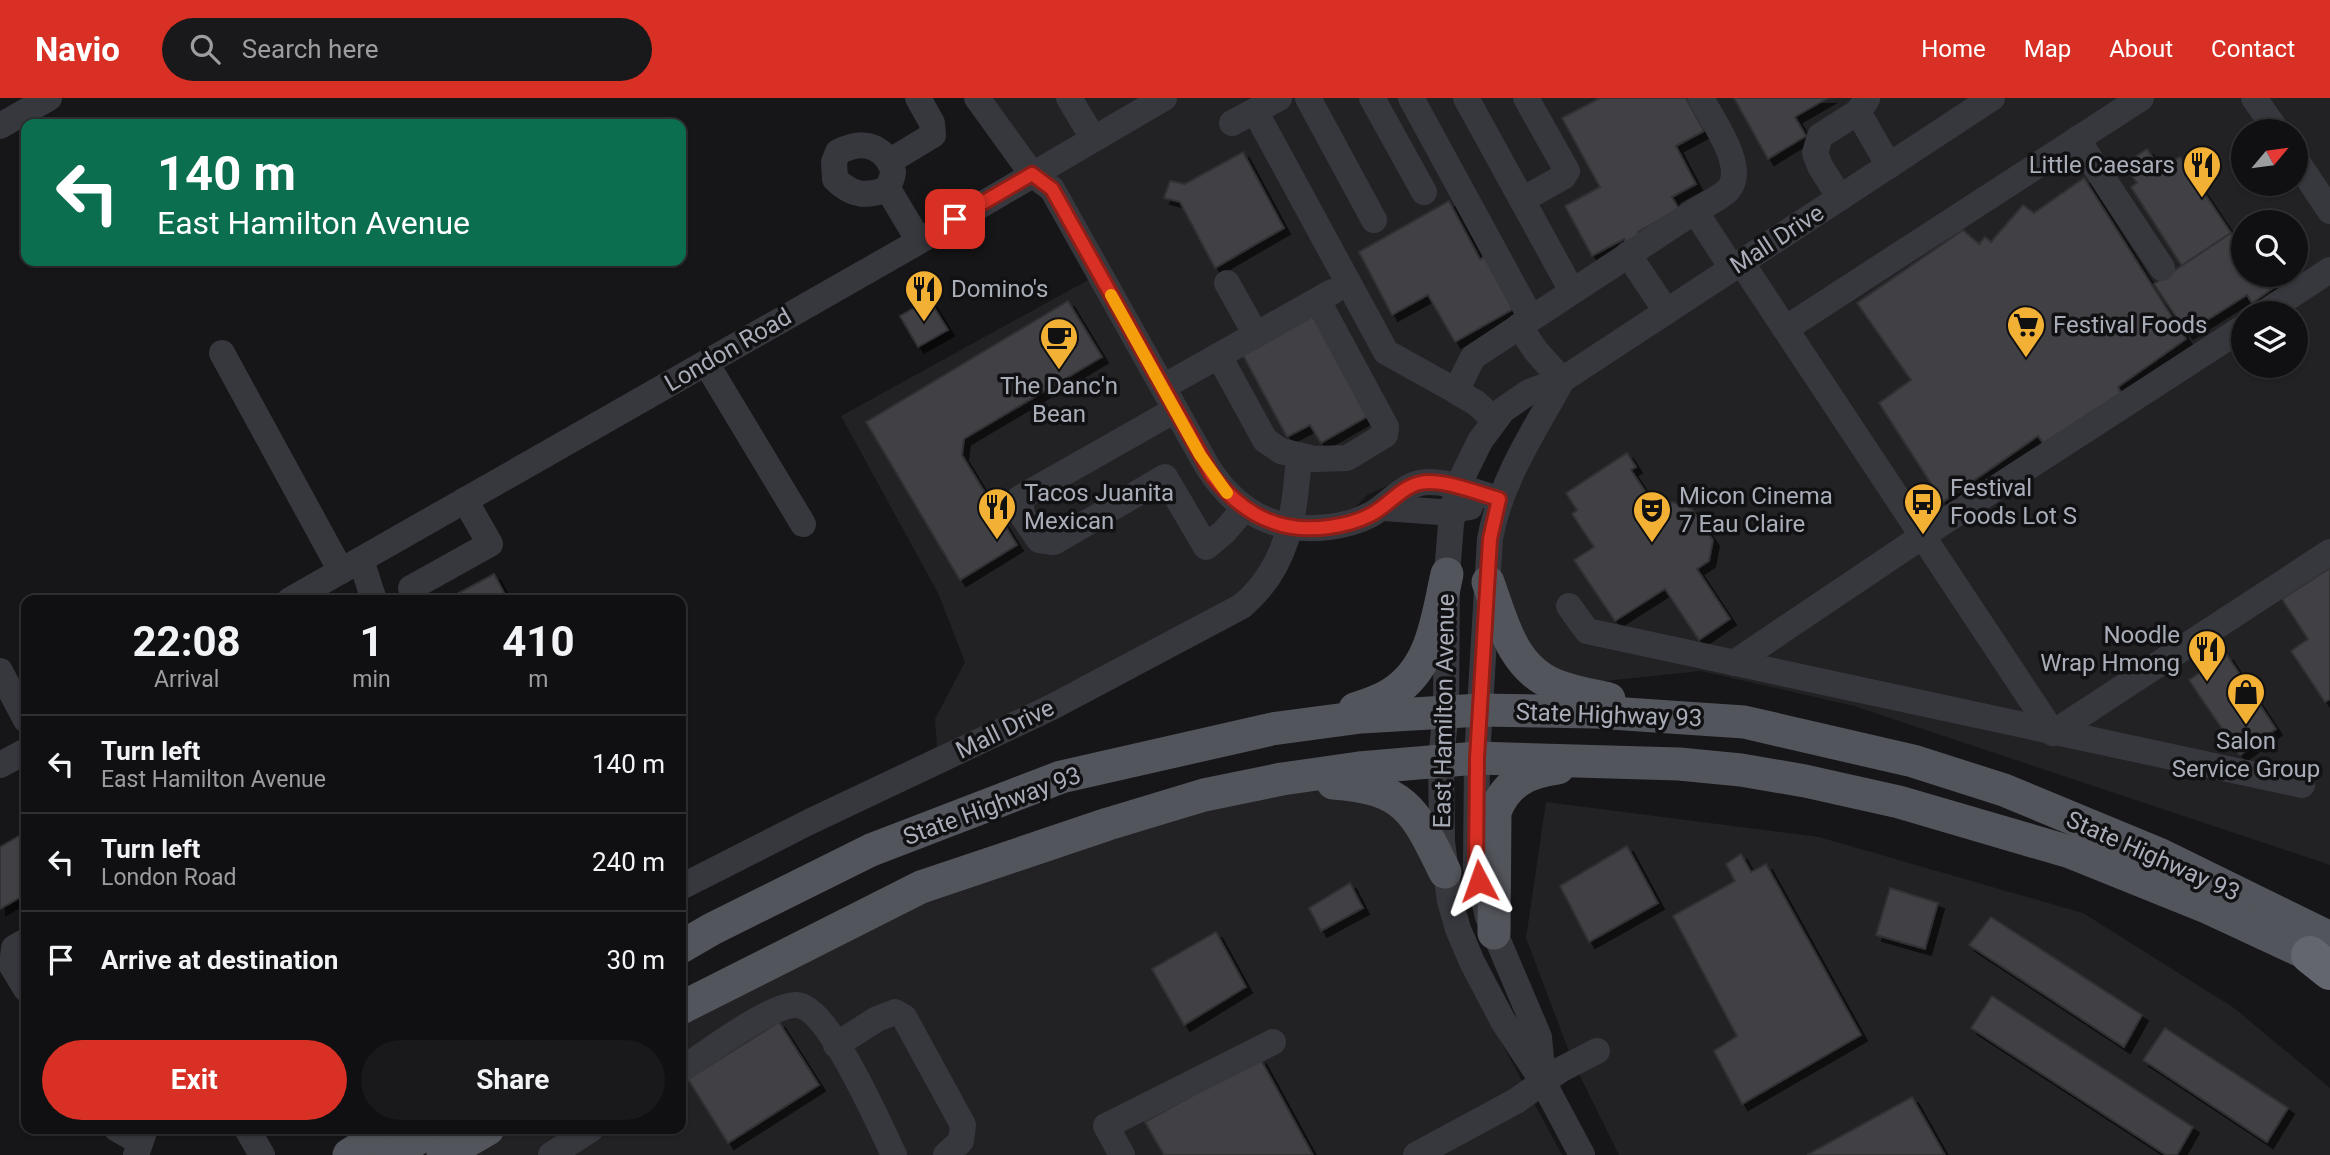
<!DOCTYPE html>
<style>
:root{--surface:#101012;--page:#19191b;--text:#f1f3f6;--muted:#9c9d9f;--line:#303032;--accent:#d93025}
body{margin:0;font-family:Roboto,sans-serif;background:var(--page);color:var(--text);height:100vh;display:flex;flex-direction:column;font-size:26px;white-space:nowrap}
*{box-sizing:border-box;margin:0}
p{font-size:23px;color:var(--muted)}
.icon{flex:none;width:38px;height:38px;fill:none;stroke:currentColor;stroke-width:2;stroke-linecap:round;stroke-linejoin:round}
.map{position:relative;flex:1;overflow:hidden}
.panel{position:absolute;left:21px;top:497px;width:665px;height:539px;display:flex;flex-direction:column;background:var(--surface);border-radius:14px;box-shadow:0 2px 5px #0004,0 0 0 2px var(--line)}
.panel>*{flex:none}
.top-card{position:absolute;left:21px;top:21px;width:665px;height:147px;border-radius:14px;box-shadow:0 2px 5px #0004,0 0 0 2px var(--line);background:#0b6e4f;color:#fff;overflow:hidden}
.needle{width:46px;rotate:61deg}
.fabs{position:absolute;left:2231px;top:21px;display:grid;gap:14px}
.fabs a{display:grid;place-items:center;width:77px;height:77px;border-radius:50%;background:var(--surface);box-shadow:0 2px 5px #0004,0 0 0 2px var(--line);font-size:35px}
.pin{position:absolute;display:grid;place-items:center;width:60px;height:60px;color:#fff;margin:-30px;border-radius:14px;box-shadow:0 4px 10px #0006}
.me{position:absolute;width:77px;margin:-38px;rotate:356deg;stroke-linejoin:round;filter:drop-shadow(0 0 5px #0008)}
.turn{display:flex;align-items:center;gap:24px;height:147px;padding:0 21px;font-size:32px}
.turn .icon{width:91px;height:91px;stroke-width:2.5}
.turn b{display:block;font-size:49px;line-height:60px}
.eta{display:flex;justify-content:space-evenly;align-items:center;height:119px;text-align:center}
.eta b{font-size:42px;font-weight:700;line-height:49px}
.button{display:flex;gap:14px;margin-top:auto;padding:14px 21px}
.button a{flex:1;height:80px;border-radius:42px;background:var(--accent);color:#fff;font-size:28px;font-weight:700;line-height:80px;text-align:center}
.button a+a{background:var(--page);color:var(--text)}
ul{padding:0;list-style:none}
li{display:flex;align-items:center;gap:21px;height:98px;padding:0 21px;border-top:2px solid var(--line)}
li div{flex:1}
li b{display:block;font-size:26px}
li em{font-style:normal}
header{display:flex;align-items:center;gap:42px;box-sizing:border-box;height:98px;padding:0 35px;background:var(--accent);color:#fff}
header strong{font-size:33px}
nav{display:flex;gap:38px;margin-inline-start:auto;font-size:24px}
.search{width:490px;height:63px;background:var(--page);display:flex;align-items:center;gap:18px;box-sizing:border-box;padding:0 24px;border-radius:38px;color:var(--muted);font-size:26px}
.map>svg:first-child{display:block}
.built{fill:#222225;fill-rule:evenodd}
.building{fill:#404145;stroke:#303034;stroke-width:2;filter:url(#shadow)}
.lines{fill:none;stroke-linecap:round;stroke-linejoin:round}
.minor{stroke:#37383d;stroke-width:26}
.major{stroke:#53555c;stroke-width:33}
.highway{stroke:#63666e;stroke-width:38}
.route-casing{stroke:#8d1f18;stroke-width:18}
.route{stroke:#d93025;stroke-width:12}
.slow{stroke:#f59e0b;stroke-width:12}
.labels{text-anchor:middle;stroke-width:7;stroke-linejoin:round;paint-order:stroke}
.poi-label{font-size:24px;fill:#a8adb8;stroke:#111113;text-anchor:start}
.street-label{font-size:24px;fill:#a8adb8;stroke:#111113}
</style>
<header>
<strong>Navio</strong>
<div class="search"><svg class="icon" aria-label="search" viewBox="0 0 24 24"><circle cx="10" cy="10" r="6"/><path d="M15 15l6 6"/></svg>Search here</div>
<nav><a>Home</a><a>Map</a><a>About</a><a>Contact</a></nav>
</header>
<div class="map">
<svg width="2330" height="1057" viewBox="0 0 2330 1057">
<defs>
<filter id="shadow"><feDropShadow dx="6" dy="6" stdDeviation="0" flood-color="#0009"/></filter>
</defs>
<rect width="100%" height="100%" fill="#161618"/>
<g class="built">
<path d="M977,0h1353v767l-476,-159 -153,-35 -145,15 -68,-104 52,-161 -11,-29 -68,85 -61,3 -33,15 -29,31 -30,3 -39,47 -331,185 -3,-42 30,-57 -27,-69 -97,-177 258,-142zM2244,33h52v53h-52zM2244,124h52v53h-52zM2244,215h52v53h-52z"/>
<polygon points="1282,681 1411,714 1492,927 1562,1057 443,1057 488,1031 681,1031 681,910 921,789"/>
<polygon points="1546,704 1819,739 2083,815 2234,910 2330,990 2330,1057 1619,1057 1573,964 1526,840"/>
</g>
<g class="building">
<polygon points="1600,0 1686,0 1704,33 1676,48 1696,86 1672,99 1679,111 1638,134 1640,138 1626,146 1624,141 1592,158 1565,108 1600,89 1562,20"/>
<polygon points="1734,0 1828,0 1795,19 1806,38 1768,61"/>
<polygon points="2147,51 2160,70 2180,59 2231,135 2182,168 2131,89 2137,85 2124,66"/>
<polygon points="1243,54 1284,130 1215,170 1180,104 1164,100 1170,83 1185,86"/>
<polygon points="2084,80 2186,241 2118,289 2122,296 2045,348 2038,338 1943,404 1879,305 1911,282 1857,205 1963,132 1979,146 1985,139 1991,144 2023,107 2034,115"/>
<polygon points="1449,103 1480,161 1494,153 1522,206 1455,244 1428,197 1392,217 1359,154"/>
<polygon points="2231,135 2244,155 2244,177 2269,177 2276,188 2252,205 2247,197 2187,235 2154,186"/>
<polygon points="929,201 948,232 918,249 900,218"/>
<polygon points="1068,203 1102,259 964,341 962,357 1017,447 960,482 866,324"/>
<polygon points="1319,208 1375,314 1321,345 1310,327 1287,339 1243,257"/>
<polygon points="1627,355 1636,369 1631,372 1658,413 1672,404 1691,410 1713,442 1709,463 1697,471 1730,521 1699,542 1665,491 1615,523 1574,462 1594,449 1572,416 1577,412 1566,395"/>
<polygon points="2330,470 2330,601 2325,604 2291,553 2308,541 2282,501"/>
<polygon points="494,476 508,502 446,502"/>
<polygon points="2227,557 2276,631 2240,657 2189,582"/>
<polygon points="26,734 26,796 0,811 0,749"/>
<polygon points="1627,748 1658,805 1589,844 1560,788"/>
<polygon points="1741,756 1751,774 1766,766 1861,937 1742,1006 1714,953 1737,938 1673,818 1735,783 1726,766"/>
<polygon points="1350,785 1363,810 1321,833 1309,810"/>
<polygon points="1890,790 1938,805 1925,851 1876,837"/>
<polygon points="1991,819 2142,917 2124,949 1969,847"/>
<polygon points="1216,834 1246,889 1184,927 1152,871"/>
<polygon points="1992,898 2193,1029 2177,1057 2166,1057 1971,930"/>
<polygon points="779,924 819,987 728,1045 688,981"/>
<polygon points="2165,930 2288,1010 2267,1044 2143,962"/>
<polygon points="1260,960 1313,1057 1164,1057 1145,1024"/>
<polygon points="1912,999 1945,1057 1807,1057"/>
</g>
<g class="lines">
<g class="minor">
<path d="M977,0l55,76 20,15 155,277c28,45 69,68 122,61 15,-2 28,-5 41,-12 17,-9 31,-28 50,-32 21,-5 57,10 79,16"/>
<polyline points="1069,0 1093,40"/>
<polyline points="1308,0 1374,122"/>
<polyline points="1372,0 1424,94"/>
<polyline points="1411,0 1531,220"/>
<polyline points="1466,0 1522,102"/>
<polyline points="1526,0 1567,73 1563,79 1522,102 1572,193"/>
<polyline points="2254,0 2277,33"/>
<polyline points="1867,1 1858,14 1889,68"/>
<polyline points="1255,13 1386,254 1456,293"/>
<polyline points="1232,25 1279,0"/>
<polyline points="0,28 49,0"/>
<polyline points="2077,41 2162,170"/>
<polyline points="2296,62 2330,113"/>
<polyline points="890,63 933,37 932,25 918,0"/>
<path d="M888,91c-22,8 -36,7 -53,-10l-1,-17 4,-10c17,-8 33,-11 47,4 4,5 7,10 8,16 0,5 -4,12 -5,17l31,52"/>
<polyline points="1840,100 1820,68 1815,55 1820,38 1858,14"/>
<path d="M1695,113c10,-6 25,-13 33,-21 20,-22 -16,-70 -27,-92"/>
<polyline points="1628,156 1666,213"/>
<polyline points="1741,164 2053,635"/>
<polyline points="1227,185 1256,237"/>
<polyline points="2264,215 2330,172"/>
<polyline points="1519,228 1536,253 1562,282"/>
<polyline points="1785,231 2141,0"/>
<polyline points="222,255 341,473"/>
<polyline points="1219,258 1265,342 1281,353 1314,361 1347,360 1385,337 1386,329 1318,203"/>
<polyline points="706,265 803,426"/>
<polyline points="1163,289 1332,194"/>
<polyline points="1175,312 1020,400 1022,417 1039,442 1054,444 1165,379 1206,449 1224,434 1244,411"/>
<polyline points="1495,322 1476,305 1456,293 1473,259 1695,113 1732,170"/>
<polyline points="1384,410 1440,414 1470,409"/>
<polyline points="361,462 374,502"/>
<polyline points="290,502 911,148 1164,0"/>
<polyline points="418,502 411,490 490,446 465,402"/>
<polyline points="1569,508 1587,533 2302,687"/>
<polyline points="1734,565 1939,427 2244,229"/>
<polyline points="0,573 26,622"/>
<polyline points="2053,635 2330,454"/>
<polyline points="0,667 26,653"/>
<path d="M681,789l128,-65 243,-115 190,-101c47,-40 52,-90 57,-149"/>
<polyline points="26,843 14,850 12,868 26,891"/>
<polyline points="836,947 877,921 895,914 904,919 963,1027 961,1043 946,1057"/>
<path d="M681,972c23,-15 91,-67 116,-65 32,3 83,121 97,150"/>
<path d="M1543,982l-4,-43 -51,-120 -12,-50 1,-109 13,-219c11,-60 44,-107 72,-159"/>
<polyline points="117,1031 140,1044"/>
<polyline points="247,1031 262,1057"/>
<polyline points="136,1057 145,1031"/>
<polyline points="551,1057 591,1031"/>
<polyline points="1122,1057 1106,1028 1273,944"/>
<polyline points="1416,1057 1516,1003 1560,972 1597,953"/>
<polyline points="1582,1057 1543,984 1503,923 1472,864 1458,831 1450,803 1442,744 1441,662 1446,612 1447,476 1451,426 1457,390 1480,343 1503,312 1529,294 1562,282 1992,0"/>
</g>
<g class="major">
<path d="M1488,484c14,39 24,86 67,103 17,7 36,10 54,14"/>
<path d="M1355,611c12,-4 25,-8 36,-15 42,-26 46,-76 56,-120"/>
<path d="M1333,685c73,5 82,28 112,89"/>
<path d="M1494,835l1,-121c11,-30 33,-40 63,-44"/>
<polyline points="681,849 712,831 871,752 1061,679 1272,631 1361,619 1481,612 1596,614 1744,624 1913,663 2004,692 2161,757 2330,840"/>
<polyline points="681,910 921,789 1108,726 1204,697 1282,681 1359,670 1477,660 1679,666 1741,672 1805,683 1899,704 2070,754 2209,810 2310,857"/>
<polyline points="349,1057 390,1031"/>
<polyline points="392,1057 433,1031"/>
<polyline points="443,1057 488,1031"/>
</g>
<polyline class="highway" points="2310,857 2330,873"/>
</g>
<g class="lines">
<defs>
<path id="route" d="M955,121l77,-45 20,15 160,286c30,39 67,59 117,52 14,-2 28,-5 41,-12 17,-8 31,-28 50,-32 21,-5 57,10 79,16l-9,40 -13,219 -1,109 3,14"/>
</defs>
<use href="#route" class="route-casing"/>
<use href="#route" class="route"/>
<polyline class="slow" points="1111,197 1200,357 1227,395"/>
</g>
<defs>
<symbol id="restaurant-pin" viewBox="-11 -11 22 30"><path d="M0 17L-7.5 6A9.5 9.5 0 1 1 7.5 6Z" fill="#f2b134" stroke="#111113"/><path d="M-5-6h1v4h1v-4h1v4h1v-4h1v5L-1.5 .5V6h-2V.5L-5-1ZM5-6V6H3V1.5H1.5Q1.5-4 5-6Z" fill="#111"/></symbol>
<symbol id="supermarket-pin" viewBox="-11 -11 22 30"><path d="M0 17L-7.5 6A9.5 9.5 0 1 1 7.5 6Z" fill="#f2b134" stroke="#111113"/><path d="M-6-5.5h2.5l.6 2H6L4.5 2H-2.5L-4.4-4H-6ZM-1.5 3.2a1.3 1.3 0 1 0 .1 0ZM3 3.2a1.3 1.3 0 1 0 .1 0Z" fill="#111"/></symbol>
<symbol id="cafe-pin" viewBox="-11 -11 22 30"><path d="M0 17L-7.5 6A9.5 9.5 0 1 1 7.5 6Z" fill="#f2b134" stroke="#111113"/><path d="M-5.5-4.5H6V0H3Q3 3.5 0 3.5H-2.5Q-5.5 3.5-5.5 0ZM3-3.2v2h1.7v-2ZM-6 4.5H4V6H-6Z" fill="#111"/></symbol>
<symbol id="bus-pin" viewBox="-11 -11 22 30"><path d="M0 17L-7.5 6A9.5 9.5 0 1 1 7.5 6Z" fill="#f2b134" stroke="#111113"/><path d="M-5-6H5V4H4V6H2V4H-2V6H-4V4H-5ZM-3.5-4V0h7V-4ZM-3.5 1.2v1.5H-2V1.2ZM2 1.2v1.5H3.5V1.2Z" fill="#111"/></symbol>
<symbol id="theatre-pin" viewBox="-11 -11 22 30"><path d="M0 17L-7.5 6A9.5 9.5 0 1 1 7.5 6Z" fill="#f2b134" stroke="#111113"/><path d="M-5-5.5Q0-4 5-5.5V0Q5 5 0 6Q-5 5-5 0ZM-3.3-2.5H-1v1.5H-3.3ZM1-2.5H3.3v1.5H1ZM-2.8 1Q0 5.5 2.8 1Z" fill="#111"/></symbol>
<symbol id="shop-pin" viewBox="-11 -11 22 30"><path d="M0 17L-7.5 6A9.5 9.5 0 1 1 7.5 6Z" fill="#f2b134" stroke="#111113"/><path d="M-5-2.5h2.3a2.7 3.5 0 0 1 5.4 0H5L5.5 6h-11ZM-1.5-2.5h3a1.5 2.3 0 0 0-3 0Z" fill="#111"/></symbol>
</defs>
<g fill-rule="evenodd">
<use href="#restaurant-pin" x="2180" y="45" width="44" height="60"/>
<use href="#restaurant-pin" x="902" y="169" width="44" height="60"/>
<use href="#supermarket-pin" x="2004" y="205" width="44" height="60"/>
<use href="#cafe-pin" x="1037" y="217" width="44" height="60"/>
<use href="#bus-pin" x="1901" y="382" width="44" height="60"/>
<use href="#restaurant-pin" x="975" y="387" width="44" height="60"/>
<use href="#theatre-pin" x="1630" y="390" width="44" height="60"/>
<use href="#restaurant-pin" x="2185" y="529" width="44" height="60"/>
<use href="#shop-pin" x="2224" y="572" width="44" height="60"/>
</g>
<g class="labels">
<g class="poi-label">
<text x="2175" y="75" text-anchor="end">Little Caesars</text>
<text x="951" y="199">Domino's</text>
<text x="2053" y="235">Festival Foods</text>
<text x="1059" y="296" text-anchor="middle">The Danc'n<tspan x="1059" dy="28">Bean</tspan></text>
<text x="1950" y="398">Festival<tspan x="1950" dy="28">Foods Lot S</tspan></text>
<text x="1024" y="403">Tacos Juanita<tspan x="1024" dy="28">Mexican</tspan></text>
<text x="1679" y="406">Micon Cinema<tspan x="1679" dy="28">7 Eau Claire</tspan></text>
<text x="2180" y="545" text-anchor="end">Noodle<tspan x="2180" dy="28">Wrap Hmong</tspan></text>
<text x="2246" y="651" text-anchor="middle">Salon<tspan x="2246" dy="28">Service Group</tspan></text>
</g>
<g class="street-label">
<text transform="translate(1777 141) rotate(-33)" y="8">Mall Drive</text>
<text transform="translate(728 252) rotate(-30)" y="8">London Road</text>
<text transform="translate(1444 613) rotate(-89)" y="8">East Hamilton Avenue</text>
<text transform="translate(1609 617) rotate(2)" y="8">State Highway 93</text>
<text transform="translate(1005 631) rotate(-26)" y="8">Mall Drive</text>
<text transform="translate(992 708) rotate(-20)" y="8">State Highway 93</text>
<text transform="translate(2153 758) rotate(24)" y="8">State Highway 93</text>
</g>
</g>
</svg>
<div class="fabs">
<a><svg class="needle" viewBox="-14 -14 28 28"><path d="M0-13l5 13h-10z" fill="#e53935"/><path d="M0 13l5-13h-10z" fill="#9c9d9f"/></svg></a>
<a><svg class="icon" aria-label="search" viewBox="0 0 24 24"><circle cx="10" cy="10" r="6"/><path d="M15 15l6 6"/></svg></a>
<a><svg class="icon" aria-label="layers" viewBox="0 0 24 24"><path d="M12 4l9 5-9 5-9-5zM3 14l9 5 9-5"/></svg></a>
</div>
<div class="pin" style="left:955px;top:121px;background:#d93025"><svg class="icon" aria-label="arrive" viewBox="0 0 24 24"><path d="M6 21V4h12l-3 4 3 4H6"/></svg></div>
<svg class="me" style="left:1479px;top:783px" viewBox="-20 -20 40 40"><path d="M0-17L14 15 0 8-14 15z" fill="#d93025" stroke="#fff" stroke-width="4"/></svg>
<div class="top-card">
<div class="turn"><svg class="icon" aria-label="left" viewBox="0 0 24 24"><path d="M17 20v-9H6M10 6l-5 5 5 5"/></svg><div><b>140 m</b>East Hamilton Avenue</div></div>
</div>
<section class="panel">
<div class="eta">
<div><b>22:08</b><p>Arrival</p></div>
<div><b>1</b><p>min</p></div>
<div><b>410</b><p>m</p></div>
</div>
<ul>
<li><svg class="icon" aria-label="left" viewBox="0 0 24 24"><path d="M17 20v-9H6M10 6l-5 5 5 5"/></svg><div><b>Turn left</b><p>East Hamilton Avenue</p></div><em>140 m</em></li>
<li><svg class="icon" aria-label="left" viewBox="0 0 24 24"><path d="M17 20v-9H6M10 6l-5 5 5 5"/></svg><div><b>Turn left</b><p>London Road</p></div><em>240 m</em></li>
<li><svg class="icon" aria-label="arrive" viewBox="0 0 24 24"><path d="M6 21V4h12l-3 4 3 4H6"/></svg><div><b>Arrive at destination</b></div><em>30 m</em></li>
</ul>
<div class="button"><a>Exit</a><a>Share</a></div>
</section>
</div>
